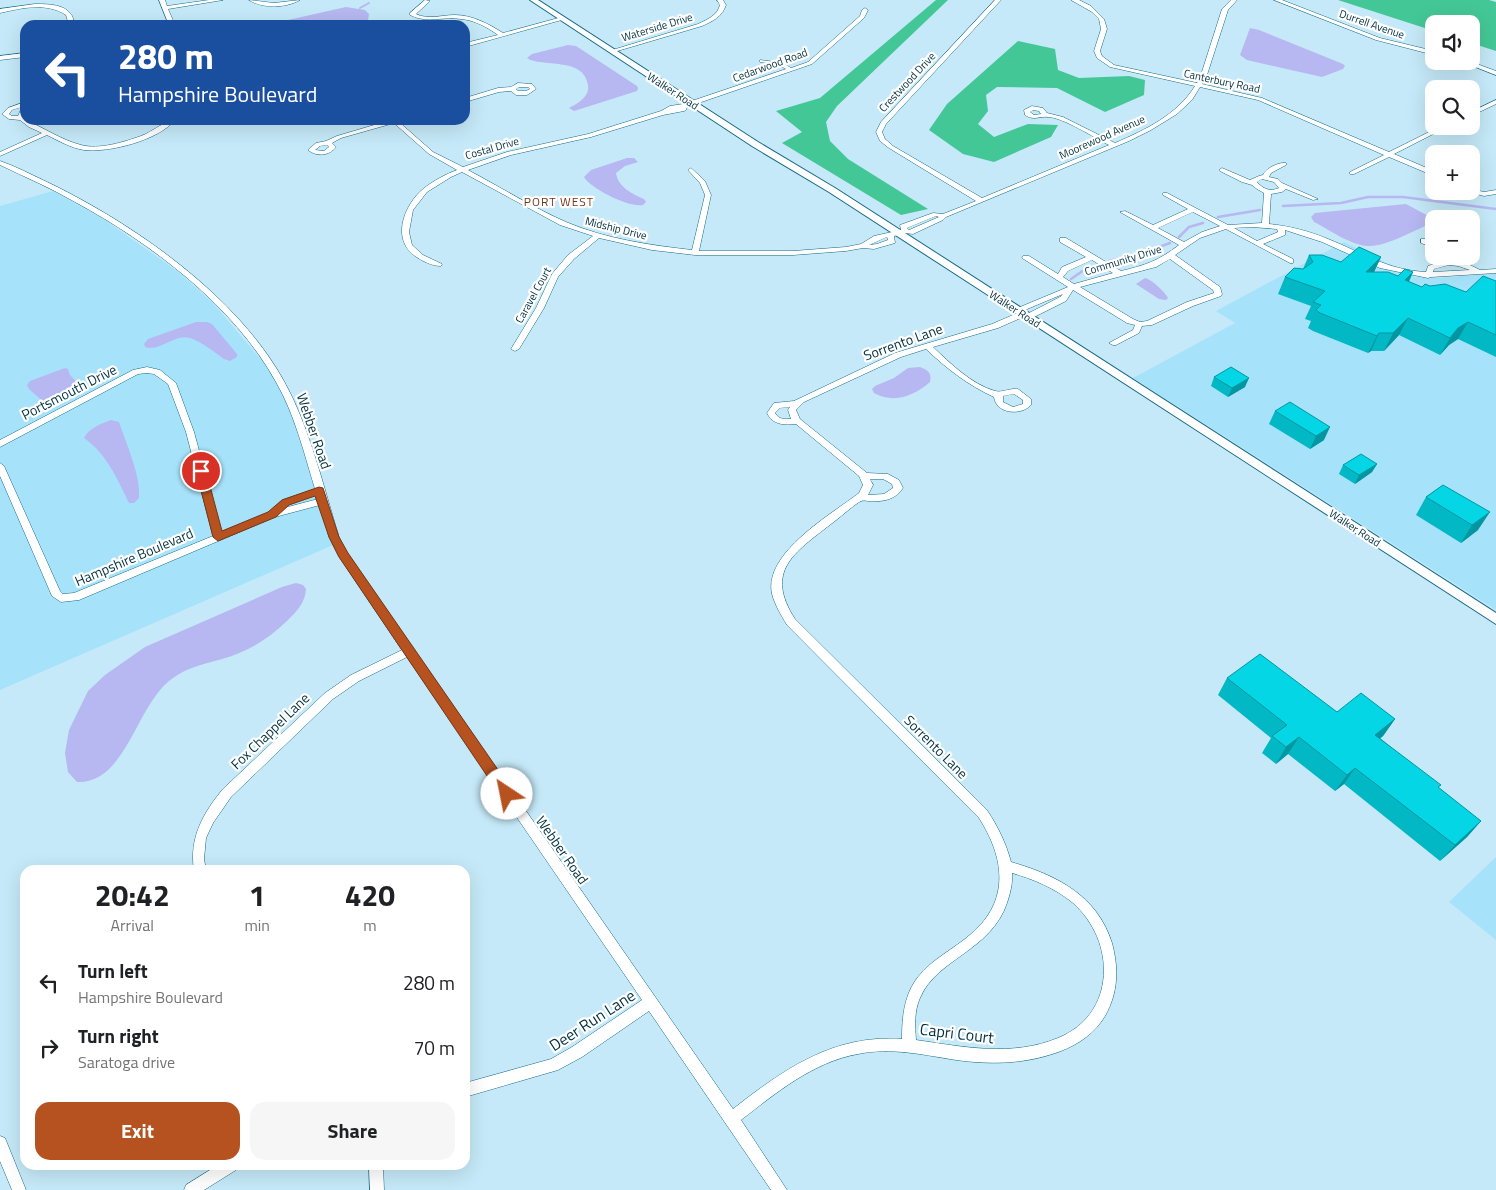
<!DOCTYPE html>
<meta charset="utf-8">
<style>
:root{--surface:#fff;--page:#f6f6f6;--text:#202124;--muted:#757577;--accent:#b6521f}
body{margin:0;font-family:"Titillium Web",sans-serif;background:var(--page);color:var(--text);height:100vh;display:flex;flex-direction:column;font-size:19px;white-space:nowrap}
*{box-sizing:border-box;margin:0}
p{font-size:16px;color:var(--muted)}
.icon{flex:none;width:28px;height:28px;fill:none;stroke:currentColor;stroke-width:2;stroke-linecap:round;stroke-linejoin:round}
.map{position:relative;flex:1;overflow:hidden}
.details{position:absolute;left:20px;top:865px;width:450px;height:305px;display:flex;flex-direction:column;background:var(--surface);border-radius:15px;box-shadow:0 5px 20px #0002}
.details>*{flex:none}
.guide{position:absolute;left:20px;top:20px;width:450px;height:105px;border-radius:15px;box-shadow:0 5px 20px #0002;background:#1a4fa0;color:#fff;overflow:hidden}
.controls{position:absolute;left:1425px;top:15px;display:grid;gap:10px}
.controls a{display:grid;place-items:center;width:55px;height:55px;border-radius:10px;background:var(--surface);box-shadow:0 5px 20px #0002;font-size:25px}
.pin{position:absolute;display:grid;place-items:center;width:42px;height:42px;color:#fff;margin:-21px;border:2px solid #fff;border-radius:50%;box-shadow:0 1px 5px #0007}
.me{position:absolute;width:55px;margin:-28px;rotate:326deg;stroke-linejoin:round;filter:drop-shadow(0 0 4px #0008)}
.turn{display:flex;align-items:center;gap:18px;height:105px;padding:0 15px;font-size:22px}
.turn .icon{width:65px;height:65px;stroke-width:2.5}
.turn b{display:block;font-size:35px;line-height:42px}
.eta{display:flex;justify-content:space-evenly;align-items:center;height:85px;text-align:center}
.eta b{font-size:30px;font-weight:700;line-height:35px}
.cta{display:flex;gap:10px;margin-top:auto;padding:10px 15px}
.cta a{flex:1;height:58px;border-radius:15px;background:var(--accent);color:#fff;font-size:20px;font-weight:700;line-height:58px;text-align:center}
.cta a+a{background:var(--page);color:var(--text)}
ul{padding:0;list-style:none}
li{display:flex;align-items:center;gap:15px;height:65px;padding:0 15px}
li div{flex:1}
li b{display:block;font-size:19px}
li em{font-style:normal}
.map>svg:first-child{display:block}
.built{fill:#a6e3fb}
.forest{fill:#44c796}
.water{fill:#b7b7f1}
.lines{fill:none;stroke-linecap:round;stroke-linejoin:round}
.stream-far1{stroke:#b7b7f1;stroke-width:2}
.stream{stroke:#b7b7f1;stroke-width:2.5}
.minor-casing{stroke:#146a84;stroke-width:1}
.tertiary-casing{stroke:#146a84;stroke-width:2}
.minor{fill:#fff;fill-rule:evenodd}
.tertiary{fill:#fff;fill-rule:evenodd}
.wall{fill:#03b8c5}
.shaded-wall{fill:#0396a0}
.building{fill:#04d6e5;stroke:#0396a0}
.route{fill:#b6521f;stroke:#763514}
.labels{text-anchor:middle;stroke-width:4.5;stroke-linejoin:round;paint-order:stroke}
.far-street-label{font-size:11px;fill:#01313f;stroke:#fff}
.far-neighbourhood-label{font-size:12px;letter-spacing:1px;fill:#753516;stroke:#fff}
.street-label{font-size:14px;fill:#01313f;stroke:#fff}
.near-street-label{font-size:16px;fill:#01313f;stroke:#fff}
</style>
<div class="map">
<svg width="1496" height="1190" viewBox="0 0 1496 1190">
<rect width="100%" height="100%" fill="#c5e9f8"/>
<g class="built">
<polygon points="53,191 102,218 176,270 213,303 264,363 283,392 291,412 333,545 0,690 0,206"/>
<polygon points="1344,242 1415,277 1444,278 1496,273 1496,610 1133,378 1235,323 1216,311"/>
<polygon points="1496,857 1496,940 1449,902"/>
</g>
<g class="forest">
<polygon points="936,0 948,0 837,106 826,122 830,141 848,159 928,209 901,215 782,143 802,132 776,111 820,98"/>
<polygon points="1338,0 1489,0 1496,2 1496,51 1471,43 1471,24 1434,24 1434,31"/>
<polygon points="1018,41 1055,49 1058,70 1079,78 1129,76 1145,80 1144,95 1105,112 1057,88 997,87 986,95 988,111 978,124 994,137 1028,124 1058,125 1051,137 994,162 963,154 929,130 947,104"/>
</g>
<g class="water">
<polygon points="346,7 365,10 369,14 368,21 374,25 242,25 250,22 288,20"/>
<polygon points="1250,28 1259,30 1343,64 1345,66 1343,69 1322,77 1247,60 1240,55"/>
<path d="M568,45l8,1 61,40 1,2 -1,3 -63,20 -5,-3c8,-4 21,-11 19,-23 -4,-29 -47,-17 -61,-27l5,-4z"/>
<path d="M627,158h7l4,4 -13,4 -9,7c2,14 16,21 28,26l2,3 -3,3c-13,3 -52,-16 -59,-28l7,-7z"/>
<path d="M1406,204l28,15v3c-17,7 -48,25 -66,24 -18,-1 -38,-16 -54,-24l-3,-5 4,-4z"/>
<path d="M1145,278c6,1 20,14 23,20l-2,2 -7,-1 -23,-15z"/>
<path d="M196,322h11l5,2 25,30v3l-7,4 -6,-2c-10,-7 -22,-17 -34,-21 -16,-5 -29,14 -45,9l-1,-3 4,-5z"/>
<path d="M920,367c8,3 12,6 10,15 -16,14 -36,22 -56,11l-2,-4 3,-3 19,-8 14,-10z"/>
<path d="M65,368l3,1 2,6 11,12c-7,10 -22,15 -34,18l-18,-16 -2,-4 3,-4z"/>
<path d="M111,420l8,2c7,21 22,54 20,76l-5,5h-5c-11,-23 -23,-50 -45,-65 5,-10 17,-14 27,-18z"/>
<path d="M296,583l7,2 3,4c-1,14 -9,22 -19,32 -19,18 -39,31 -65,38 -17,5 -34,8 -49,19 -37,25 -46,106 -96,104l-9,-10 -3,-19 4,-23 19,-39 17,-16 40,-28 137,-60z"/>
</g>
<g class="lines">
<polyline class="stream-far1" points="360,8 369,3"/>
<g class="stream">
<polyline points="1283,206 1341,203 1368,197 1403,197 1496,209"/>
<polyline points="1218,217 1260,210"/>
<polyline points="1179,237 1189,227 1203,223"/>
<polyline points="1109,261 1137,255 1170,243"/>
<polyline points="1071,279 1084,270 1096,266"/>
</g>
<defs>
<g id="minor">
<polygon points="159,0 165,0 167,6 209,0 223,0 168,9 175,25 169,25"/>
<path d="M249,0l25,3 26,-3c-14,8 -37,9 -51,0z"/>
<path d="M425,0l5,1 -14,13c12,6 26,1 39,1 17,0 34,9 48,18l59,-16 3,2 -100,28v-4l33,-8c-11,-8 -24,-15 -37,-16 -17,-3 -34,5 -51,-4v-2z"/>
<path d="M717,0h6l3,5c-4,12 -13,16 -24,21l-88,26 -5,-1 89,-27c10,-5 19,-8 22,-19z"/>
<path d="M995,0h6l-115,124 -4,8 3,7 8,7 89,52 127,-53c-14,-7 -47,-28 -61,-28 -9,-1 -14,4 -23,-2l-1,-5 8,-4 11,2 4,5 16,4 52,26c30,-13 62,-28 80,-57l-85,-19 -13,-9 -3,-7 7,-22 -2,-10 -7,-7 -21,-12h8l12,6 13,13 3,10 -7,22 2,5 12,9 83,18 3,-5 22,-69 9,-9h6l-9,10 -22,68 -4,6 60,14 127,54 52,-26h8l-55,28 40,17v5l-45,-19 -35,17h-4v-2l34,-17 -126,-55 -58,-13 -8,13 -15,14 -26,16 -22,11 -183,76 -3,3 -30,14 -8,-1 -11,3 1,7 -21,6 -11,-1 -17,3 -53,4h-98l-43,-5 -53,-12 -25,21 -16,18 -14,31 -25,41 -4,2 -4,-2 25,-41 16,-34 16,-19 25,-19 -33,-11 -98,-53 -11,5 -24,15 -14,18 -4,22 3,13 11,10 19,9 -1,2c-9,0 -19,-5 -26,-10 -24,-17 -11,-51 8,-67 10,-8 23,-15 34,-19l-28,-16 -35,-31 -53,15 -9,5 4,4c-7,9 -19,10 -28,3l8,-7 10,-2 11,-5 54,-16h10l-2,2 34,30 30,15 44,-15 81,-18 73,-23 9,-5 13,-2 103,-35 -7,-4 -19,-3v-2l23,3 8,5 17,-6 52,-46 2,-6 3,-2 3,2 -4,8 -52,46 -125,43 -1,3 -2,1 -21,4 -72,22 -80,18 -43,15c32,17 64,37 98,52 40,17 83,23 126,28l13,-55 -5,-12 -12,-13 3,-2 14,13 6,14 -12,56h94l53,-4 15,-3 13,-8 27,-6 -1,-5 33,-12 10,1 33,-13 -87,-53 -9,-7 -4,-9 5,-10zM1033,110l6,1 2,3 -7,1 -4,-3zM327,145l2,2 -5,4 -9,-1 5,-4zM936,216l3,1 -30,13 -2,-2zM887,237l1,3 -11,4 -8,1z"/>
<polygon points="1274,0 1282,0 1380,38 1434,51 1434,55 1376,40"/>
<path d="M35,4c11,0 28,0 35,9 3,3 4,9 5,12h-6l-3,-10c-20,-13 -44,-7 -66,-2v-4z"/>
<polygon points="25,53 25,57 0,60 0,56"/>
<polygon points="1460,61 1469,61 1496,71 1496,75"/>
<path d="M518,83l14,1 4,5 -9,6h-11l-5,-4 -12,1 -34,10v-4l33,-10 13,-1zM519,87h9l2,2 -4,2h-8l-2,-2z"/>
<polygon points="1496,100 1496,104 1471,116 1471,112"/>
<path d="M25,102v18c18,7 36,20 56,25 18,5 43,-3 60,-9 11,-4 25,-16 34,-16 -16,20 -66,33 -91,30 -13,-2 -25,-9 -37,-15l-47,21v-4l42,-19 -13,-6 -9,-7 -11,-1 -7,-5 6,-6zM22,107l-4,9h-6l-3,-2 3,-4z"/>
<path d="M0,161c15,5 30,13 45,20 88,42 193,115 240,202 26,48 38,103 54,154l8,16 386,556c51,-40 101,-75 169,-70 0,-22 2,-44 16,-62 14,-18 36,-28 53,-43 40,-34 33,-77 8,-116l-192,-193c-6,-10 -12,-20 -15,-31 -9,-41 60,-80 87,-101l4,-8 -4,-9 -63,-52c-13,1 -23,1 -29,-11l7,-10 20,-2 101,-48 97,-29 28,-12h6l1,2 33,-17 3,-3 -43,18h-6l-1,-2 55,-23 -46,-29 1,-2h6l29,18 4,-7 24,-10 -26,-15v-4h6l55,33c25,-6 37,-10 58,-26l-59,-33 5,-1 28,14 35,-16 -25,-14v-2h4l61,32 34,-2 2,-30 -7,-4 -5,-4 -10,-3 -22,-11 -1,-1 3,-2 28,12 9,-4 4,-1c3,-7 16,-13 23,-12v2l-15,8 -2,4 9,2 4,4 36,16 -5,1 -27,-11 -4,3 -11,2 -2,30c20,2 40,7 59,15 35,14 59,31 98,33l2,-6 15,-5h11l14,3 12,6 16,-1v4l-65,4 -3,1 -48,-10 -58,-26 -37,-12v5l-22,9 30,15v4h-3l-64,-34 -26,9 -25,17 45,32 2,7 -1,2 -28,10 -41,19 -10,1 -3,7 -23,12h-3l-4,-2 24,-13 2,-5 -8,-2 -54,-33 -7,11 -36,18h-6l-1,-2 -25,11 -65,19c17,16 38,37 62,44 7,2 15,-3 23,-2l13,10v6c-10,11 -35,9 -37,-8 -26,-12 -47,-28 -68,-48l-25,8 -97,45 -8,8 4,9 67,54 21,1 11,6 4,8c-8,12 -20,14 -34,13 -2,0 -5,-1 -8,0 -5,2 -24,19 -30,23 -37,29 -67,47 -36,95l192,191c11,17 19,33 24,52 45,13 86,33 101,81 7,26 6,50 -7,73 -10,17 -26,28 -44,35 -34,13 -69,14 -105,9 -32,-5 -65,-13 -98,-6 -45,8 -82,39 -117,66l46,70h-16l-122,-179 -67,46 -24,13 -93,27v-14l86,-24 21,-12 70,-47 -235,-343 -48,24 -26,18 -102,98 -18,26 -7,15 -2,21 2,11h-12c-5,-32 9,-57 29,-81l102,-96 26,-18 51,-25 -64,-95 -9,-18 -9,-32 -45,12 -196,83 -18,2 -9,-6 -52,-120v-13l4,3 56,125 3,3 11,-1 139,-57 -27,-104 -18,-48 -14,-10 -7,-1 -9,1 -138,73v-7l133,-70 14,-3 13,3 16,13 18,49 27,100 48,-19 13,-13 33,-11c-11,-36 -20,-74 -39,-107 -42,-76 -125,-139 -201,-180 -24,-14 -50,-25 -75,-37zM1262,179l12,3 5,6c-9,4 -16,1 -22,-6zM1193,212l27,14 -18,6 -18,10 -26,-14zM1252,227l25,2 1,3 -21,9 -23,-13zM1170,259l43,31 1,3 -27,9 -40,19 -7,1 -7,-3 -53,-32 76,-20zM1092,260l21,13 -39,11 -11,-7 5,-6zM1449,265l9,1 12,4 -37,2 1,-3zM1014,394l9,6v4l-10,3 -10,-5v-6zM790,407l-2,3 3,9c-6,0 -12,1 -16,-6l5,-5zM870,479h13l9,5 1,4 -9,6 -16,1 5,-10zM317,495l1,4 -34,9 4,-4zM1012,873c21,6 43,15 61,30 43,38 44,111 -15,135 -46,19 -94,9 -142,2 -1,-14 -2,-29 4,-42 16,-39 71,-47 87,-95 3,-9 6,-20 5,-30z"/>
<polygon points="1471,189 1484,192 1496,190 1496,194 1484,196 1469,192 1468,191 1471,191"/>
<polygon points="1421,239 1427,239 1434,243 1434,248 1421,243"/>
<polygon points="0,1136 5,1138 26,1190 12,1190 0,1161"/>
<polygon points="218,1165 238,1165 236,1170 204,1190 184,1190 186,1185"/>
<polygon points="369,1165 383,1165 384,1190 370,1190"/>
</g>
<polygon id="tertiary" points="530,0 538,0 758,142 835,188 1496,613 1496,624 829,192 752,146"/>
</defs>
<use href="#minor" class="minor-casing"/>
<use href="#tertiary" class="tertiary-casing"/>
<use href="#minor" class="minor"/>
<use href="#tertiary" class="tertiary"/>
</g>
<g class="wall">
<polygon points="1309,255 1341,262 1381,257 1374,272 1398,276 1413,272 1409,282 1422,287 1430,286 1466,292 1496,281 1496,357 1458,339 1449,345 1440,355 1399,335 1384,351 1371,351 1368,353 1313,331 1308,328 1311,321 1305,319 1311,306 1278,294 1285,277 1303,269"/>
<polygon points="1214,377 1245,387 1228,397 1211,386"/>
<polygon points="1275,411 1324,440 1310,449 1269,424"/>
<polygon points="1377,464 1372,472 1355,484 1339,474 1343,465"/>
<polygon points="1443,485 1478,530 1461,543 1416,515 1426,497"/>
<polygon points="1227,678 1337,712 1395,719 1383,736 1380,738 1438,788 1481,821 1467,837 1440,861 1344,784 1335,791 1288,754 1276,764 1262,753 1271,738 1218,695"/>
</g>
<g class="shaded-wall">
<polygon points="1381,257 1373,274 1366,272"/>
<polygon points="1413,272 1405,289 1405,280"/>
<polygon points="1408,318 1399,335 1384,351 1393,333"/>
<polygon points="1468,322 1458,339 1449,345 1440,355 1450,338 1458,328"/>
<polygon points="1379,333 1371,351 1368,353 1377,336"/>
<polygon points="1249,378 1245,387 1228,397 1232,388"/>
<polygon points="1330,427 1324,440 1310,449 1316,436"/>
<polygon points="1377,464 1372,472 1355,484 1359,475"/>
<polygon points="1490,512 1478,530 1461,543 1472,525"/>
<polygon points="1395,719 1383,736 1364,752 1375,735"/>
<polygon points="1299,737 1288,754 1276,764 1286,747"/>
<polygon points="1355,768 1344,784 1335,791 1347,775"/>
<polygon points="1481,821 1467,837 1440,861 1455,845"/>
</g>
<g class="building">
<polygon points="1359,247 1381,257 1366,272 1388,272 1398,276 1405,269 1413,272 1405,280 1422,287 1425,284 1430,286 1445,284 1466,292 1483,276 1496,281 1496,335 1468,322 1458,328 1450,338 1408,318 1393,333 1379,333 1377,336 1320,313 1316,310 1321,305 1313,302 1325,291 1285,277 1294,268 1303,269 1313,262 1309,255 1322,255 1341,262"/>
<polygon points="1231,367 1249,378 1232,388 1214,377"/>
<polygon points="1290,402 1330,427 1316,436 1275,411"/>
<polygon points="1361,454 1377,464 1359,475 1343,465"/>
<polygon points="1443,485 1490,512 1472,525 1426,497"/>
<polygon points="1260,654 1337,712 1361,693 1395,719 1375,735 1441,785 1438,787 1481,821 1455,845 1355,768 1347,775 1299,737 1286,747 1272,736 1287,725 1227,678"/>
</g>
<polygon class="route" points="201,468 206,471 222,531 268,512 282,500 319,487 323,488 339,537 348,553 512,790 513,794 512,798 507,799 502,798 339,557 329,537 315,496 289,505 276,517 218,541 213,537 196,471"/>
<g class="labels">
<g class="far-street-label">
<text transform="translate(1372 24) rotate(19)" y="4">Durrell Avenue</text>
<text transform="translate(657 27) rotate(-17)" y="4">Waterside Drive</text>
<text transform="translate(770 65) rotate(-20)" y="4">Cedarwood Road</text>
<text transform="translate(1222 81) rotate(12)" y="4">Canterbury Road</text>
<text transform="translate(907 82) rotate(-47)" y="4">Crestwood Drive</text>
<text transform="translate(673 91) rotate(33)" y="4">Walker Road</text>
<text transform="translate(1102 137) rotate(-24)" y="4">Moorewood Avenue</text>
<text transform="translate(492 148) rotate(-16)" y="4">Costal Drive</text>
<text transform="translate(616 228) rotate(14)" y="4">Midship Drive</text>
<text transform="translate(1123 260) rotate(-17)" y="4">Community Drive</text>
<text transform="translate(533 295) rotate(-61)" y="4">Caravel Court</text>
<text transform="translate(1015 309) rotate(33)" y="4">Walker Road</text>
<text transform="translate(1355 528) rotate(33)" y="4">Walker Road</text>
</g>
<g class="far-neighbourhood-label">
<text x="559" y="206">PORT WEST</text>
</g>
<g class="street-label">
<text transform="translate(903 342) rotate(-20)" y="5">Sorrento Lane</text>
<text transform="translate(69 392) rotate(-27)" y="5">Portsmouth Drive</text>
<text transform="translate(314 431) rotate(71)" y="5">Webber Road</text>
<text transform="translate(134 557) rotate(-23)" y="5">Hampshire Boulevard</text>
<text transform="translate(270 731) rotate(-44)" y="5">Fox Chappel Lane</text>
<text transform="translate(936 747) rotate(45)" y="5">Sorrento Lane</text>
<text transform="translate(562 850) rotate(55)" y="5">Webber Road</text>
</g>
<g class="near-street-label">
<text transform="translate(592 1020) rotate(-33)" y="6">Deer Run Lane</text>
<text transform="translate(957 1033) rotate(7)" y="6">Capri Court</text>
</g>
</g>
</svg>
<div class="controls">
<a><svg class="icon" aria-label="sound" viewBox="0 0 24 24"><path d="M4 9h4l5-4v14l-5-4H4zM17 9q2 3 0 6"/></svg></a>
<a><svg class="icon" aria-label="search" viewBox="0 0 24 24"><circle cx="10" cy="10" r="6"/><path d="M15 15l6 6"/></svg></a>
<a>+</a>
<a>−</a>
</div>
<div class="pin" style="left:201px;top:471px;background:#d93025"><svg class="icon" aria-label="arrive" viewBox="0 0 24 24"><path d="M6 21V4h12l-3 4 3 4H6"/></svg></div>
<svg class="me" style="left:507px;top:794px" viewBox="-20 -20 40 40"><circle r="19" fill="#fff"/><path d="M0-13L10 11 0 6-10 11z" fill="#b6521f"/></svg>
<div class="guide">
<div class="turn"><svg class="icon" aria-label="left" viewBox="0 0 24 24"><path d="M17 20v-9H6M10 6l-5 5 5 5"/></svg><div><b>280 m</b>Hampshire Boulevard</div></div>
</div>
<section class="details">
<div class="eta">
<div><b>20:42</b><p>Arrival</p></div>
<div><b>1</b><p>min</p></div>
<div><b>420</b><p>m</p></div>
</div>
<ul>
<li><svg class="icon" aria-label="left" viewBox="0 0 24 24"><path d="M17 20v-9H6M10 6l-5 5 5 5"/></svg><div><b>Turn left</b><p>Hampshire Boulevard</p></div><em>280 m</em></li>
<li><svg class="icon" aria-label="right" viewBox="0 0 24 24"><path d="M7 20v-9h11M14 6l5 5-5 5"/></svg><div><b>Turn right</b><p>Saratoga drive</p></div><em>70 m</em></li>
</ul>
<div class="cta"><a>Exit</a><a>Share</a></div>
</section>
</div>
